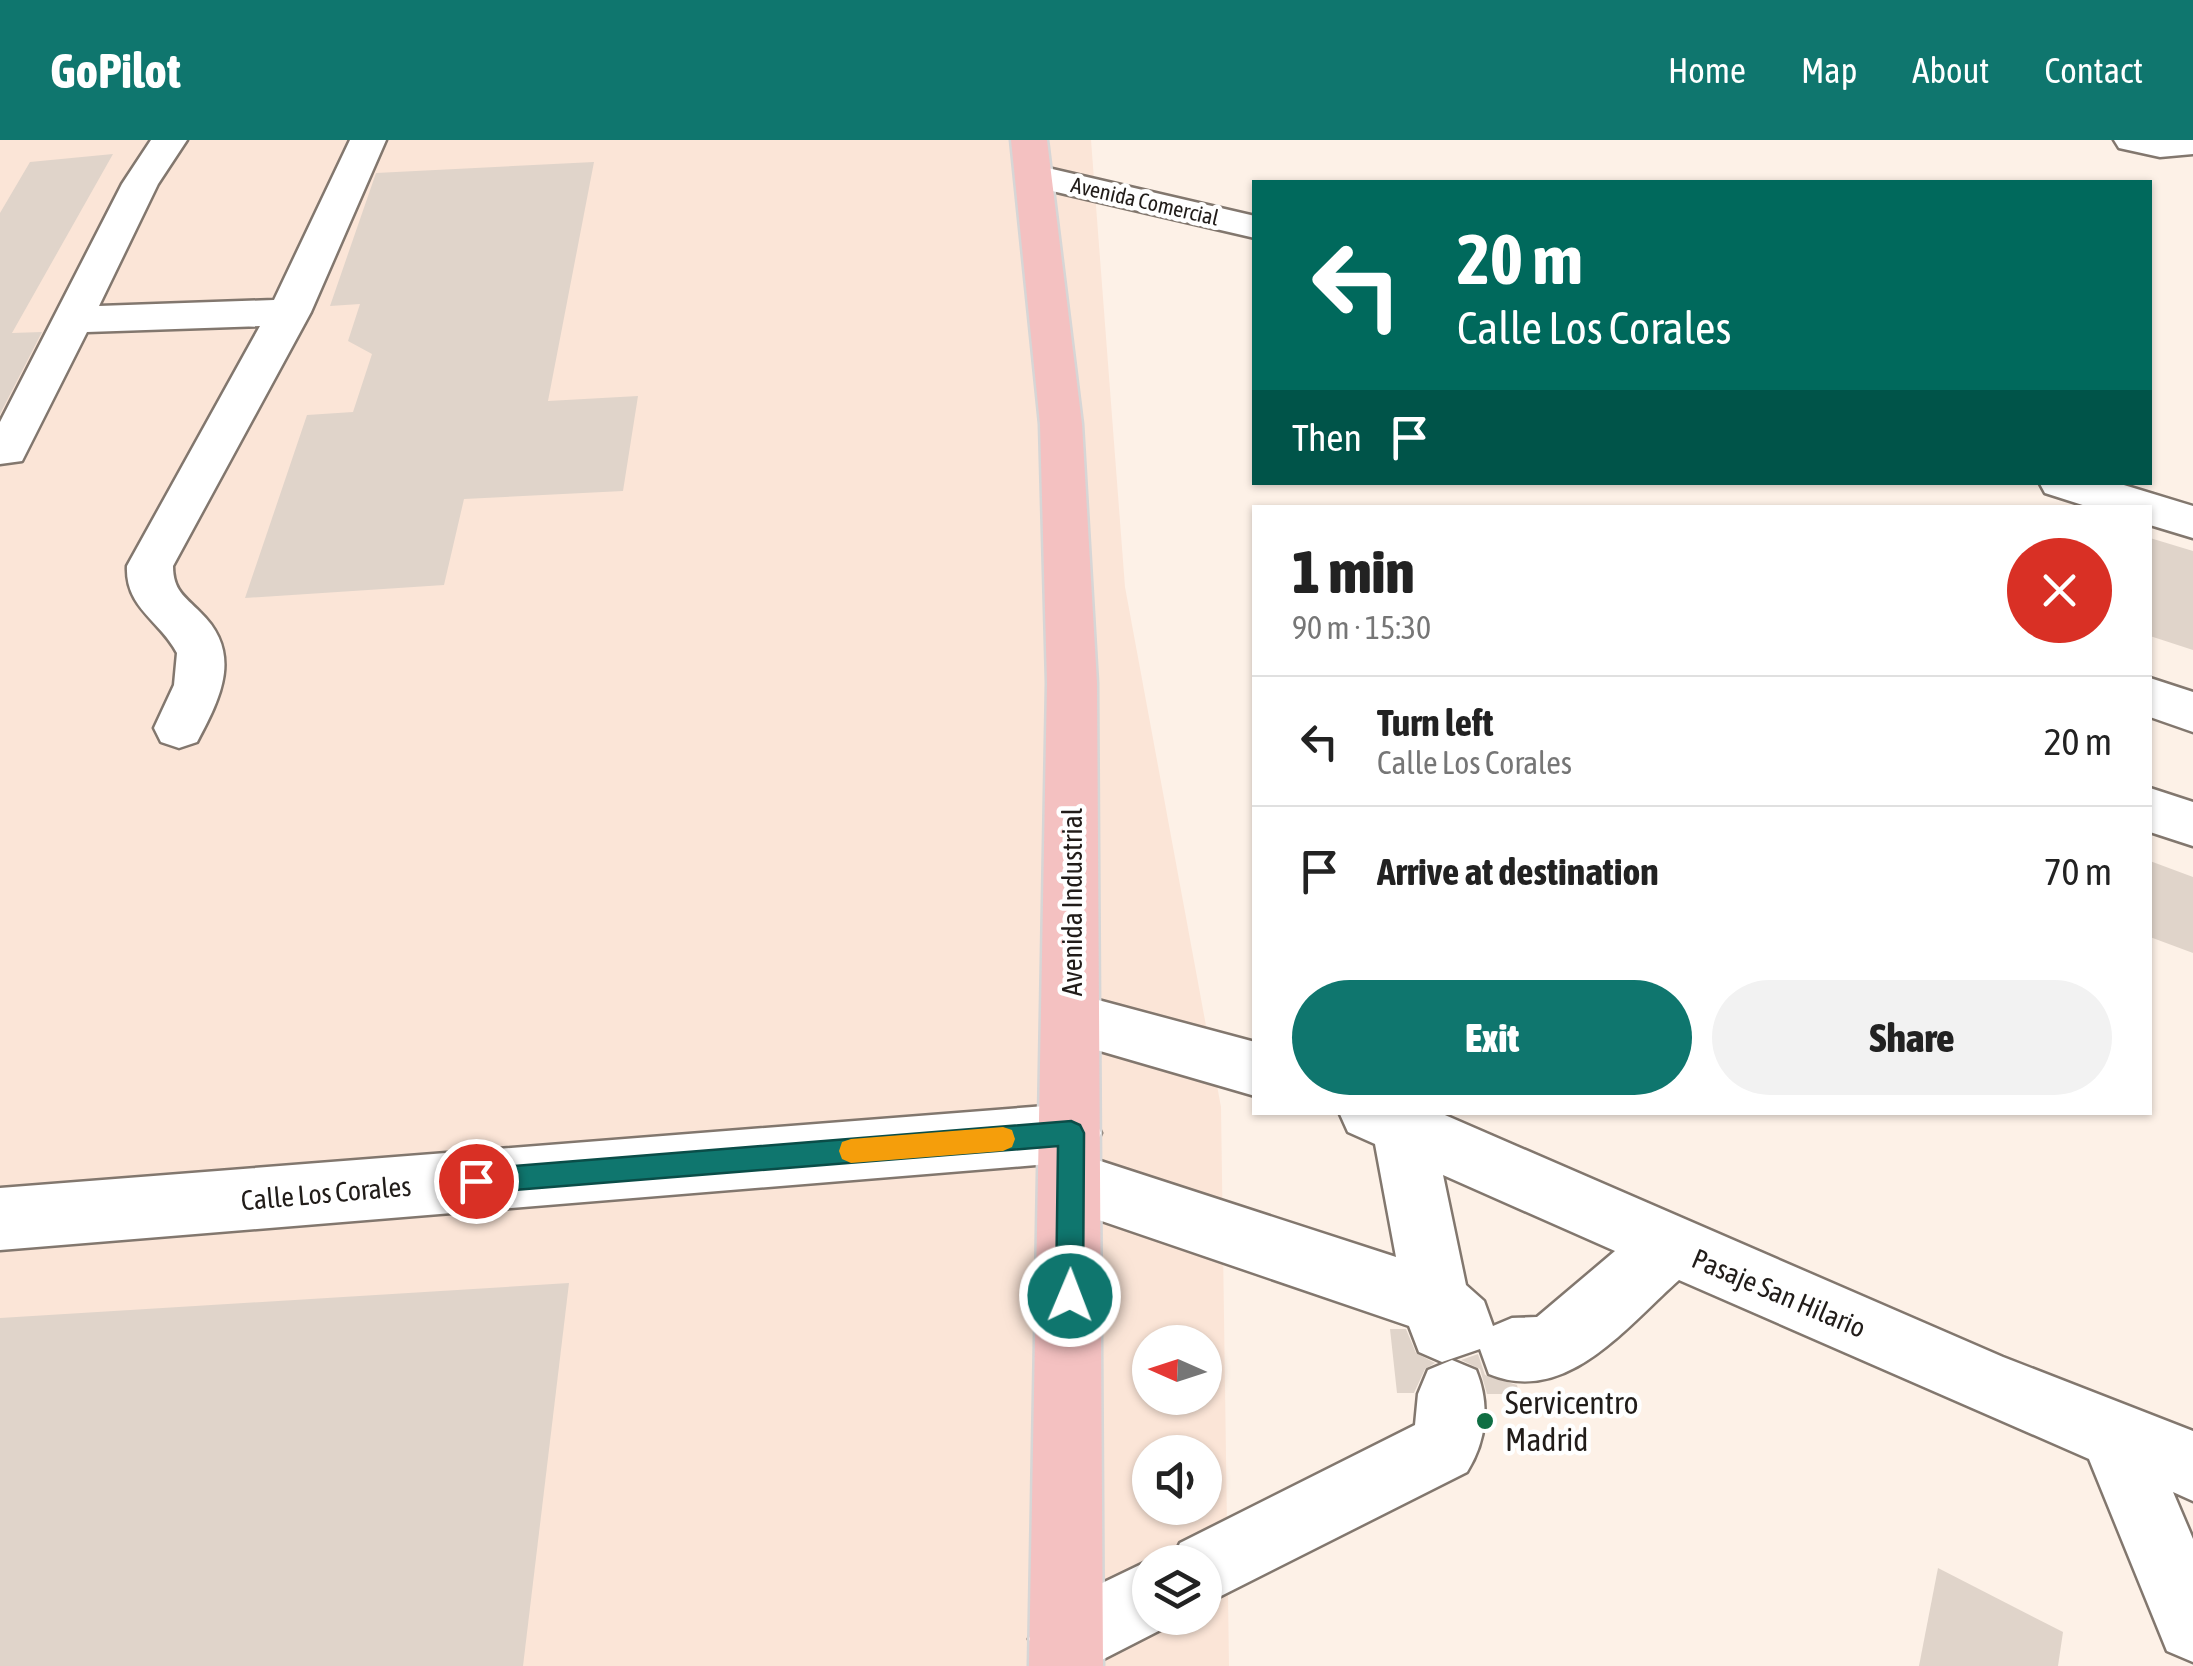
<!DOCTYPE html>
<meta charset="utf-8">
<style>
:root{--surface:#fff;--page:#f2f2f2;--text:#222;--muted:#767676;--line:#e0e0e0;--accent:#0f766e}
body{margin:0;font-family:"Asap Condensed",sans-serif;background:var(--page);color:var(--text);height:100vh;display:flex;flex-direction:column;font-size:38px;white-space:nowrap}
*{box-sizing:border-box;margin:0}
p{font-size:32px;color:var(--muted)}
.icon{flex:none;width:55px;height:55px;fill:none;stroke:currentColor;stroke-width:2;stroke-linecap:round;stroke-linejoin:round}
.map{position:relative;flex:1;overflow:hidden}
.drawer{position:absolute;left:1252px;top:365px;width:900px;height:610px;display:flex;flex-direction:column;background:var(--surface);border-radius:0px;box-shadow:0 2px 8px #0004}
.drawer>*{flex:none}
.banner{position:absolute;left:1252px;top:40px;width:900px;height:305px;border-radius:0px;box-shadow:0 2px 8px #0004;background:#00695c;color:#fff;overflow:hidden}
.needle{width:65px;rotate:273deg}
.controls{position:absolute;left:1132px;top:1185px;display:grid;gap:20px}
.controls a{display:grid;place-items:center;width:90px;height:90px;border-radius:50%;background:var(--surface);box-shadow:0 2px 8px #0004;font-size:50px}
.pin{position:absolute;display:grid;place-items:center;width:85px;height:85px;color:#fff;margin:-42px;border:5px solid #fff;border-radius:50%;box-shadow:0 2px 10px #0007}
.me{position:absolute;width:110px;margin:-55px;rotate:1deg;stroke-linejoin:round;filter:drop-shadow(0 0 8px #0008)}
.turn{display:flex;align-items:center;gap:35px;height:210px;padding:0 40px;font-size:45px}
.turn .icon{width:130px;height:130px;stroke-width:2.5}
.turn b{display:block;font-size:70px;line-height:85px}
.then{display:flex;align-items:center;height:95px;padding:0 40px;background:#0003;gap:20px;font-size:38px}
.round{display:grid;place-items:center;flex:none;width:105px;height:105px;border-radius:52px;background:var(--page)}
.overview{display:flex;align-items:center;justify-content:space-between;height:170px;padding:0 40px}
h1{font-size:60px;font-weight:800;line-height:75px}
.action{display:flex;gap:20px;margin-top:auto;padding:20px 40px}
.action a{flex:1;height:115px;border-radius:60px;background:var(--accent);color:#fff;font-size:40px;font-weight:800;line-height:115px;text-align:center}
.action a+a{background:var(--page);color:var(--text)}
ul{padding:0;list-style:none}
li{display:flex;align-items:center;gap:30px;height:130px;padding:0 40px;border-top:2px solid var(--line)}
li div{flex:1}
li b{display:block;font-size:38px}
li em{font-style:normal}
header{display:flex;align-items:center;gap:60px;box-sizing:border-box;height:140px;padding:0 50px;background:var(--accent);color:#fff}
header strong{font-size:48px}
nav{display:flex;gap:55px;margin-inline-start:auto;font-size:35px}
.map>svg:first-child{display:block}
.industrial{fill:#fbe5d7;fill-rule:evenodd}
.building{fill:#e0d4ca}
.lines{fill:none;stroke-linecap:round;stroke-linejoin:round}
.minor-casing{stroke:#82776e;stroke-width:5}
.major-casing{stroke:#d7d6d6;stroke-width:5}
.minor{fill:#fff;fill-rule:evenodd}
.major{fill:#f4c1c1;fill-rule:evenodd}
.route{fill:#0f766e;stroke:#0a4d48;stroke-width:2.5}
.slow{fill:#f59e0b}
.poi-dot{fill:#106e43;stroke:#fff;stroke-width:4}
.labels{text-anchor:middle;stroke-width:9;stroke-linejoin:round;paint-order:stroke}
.far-street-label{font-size:22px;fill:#211c19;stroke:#fff}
.street-label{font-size:28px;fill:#211c19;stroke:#fff}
.near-poi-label{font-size:32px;fill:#211c19;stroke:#fff;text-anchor:start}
</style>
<header>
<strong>GoPilot</strong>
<nav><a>Home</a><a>Map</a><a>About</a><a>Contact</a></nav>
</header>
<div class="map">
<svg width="2193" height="1526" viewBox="0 0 2193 1526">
<rect width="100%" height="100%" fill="#fdf1e7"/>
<path class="industrial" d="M0,0h1091l34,447 96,520 8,559h-1229zM1150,1202h55v56h-55zM1150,1312h55v56h-55zM1150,1422h55v56h-55z"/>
<g class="building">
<polygon points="113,14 12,193 42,192 0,274 0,73 30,22"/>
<polygon points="594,22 548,261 638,256 623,351 464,359 444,445 245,458 307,275 353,272 372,214 348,201 360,164 330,166 376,33"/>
<polygon points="2150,398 2193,411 2193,510 2150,496"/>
<polygon points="2150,721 2193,737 2193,813 2150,797"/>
<polygon points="569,1143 523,1526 0,1526 0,1178"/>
<polygon points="1390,1189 1406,1189 1416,1213 1435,1223 1425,1229 1414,1253 1397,1253"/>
<polygon points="1478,1214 1485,1235 1517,1245 1519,1254 1487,1254 1480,1229 1461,1220"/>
<polygon points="1938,1428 2063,1492 2058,1526 1919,1526"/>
</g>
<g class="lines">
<defs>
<g id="minor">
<path d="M151,0h36l-29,44 -59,122 175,-6 76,-160h36l-75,172 -138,254c0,24 11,30 27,46 43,41 21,85 -3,130l-18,6 -18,-6 -7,-14 20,-43 3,-32c-17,-33 -52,-45 -50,-87l133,-240 -173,6 -65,129 -22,3v-42l122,-238z"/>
<polygon points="2114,0 2193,0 2193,14 2160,17 2119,8"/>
<polygon points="1035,25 1255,76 1255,98 1022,44 1017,36 1022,28"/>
<polygon points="2039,342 2114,342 2193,366 2193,398 2150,385 2150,368 2092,368 2045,353"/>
<polygon points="2150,538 2193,552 2193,592 2150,577"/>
<polygon points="2150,648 2193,662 2193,706 2150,692"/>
<polygon points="1072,853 1255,902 1255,956 1052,897 1043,879 1052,861"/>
<path d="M1071,964l21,9 9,20 -9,20 -7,3 311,101 -21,-113 -27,-12 -9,-20h99l565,245 190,74v70l-20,-9 20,47v123l-26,-11 -78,-192 -410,-179c-53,47 -113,126 -190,94l-9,-25 -38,13 -23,-10 -10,-26 -360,-123 -9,-21 8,-18 -1048,86v-62zM1443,1035l172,76 -78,66 -25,1 -19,8 -9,-25 -18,-16z"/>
<path d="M1452,1220l24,10c14,34 11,70 -9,102l-262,132v-42h-34l9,-19 235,-118 3,-31 10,-24z"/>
<polygon points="1150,1420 1157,1422 1150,1422 1150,1478 1177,1478 1176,1482 1090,1526 1040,1525 1029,1499 1040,1473"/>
</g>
<polygon id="major" points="1011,0 1047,0 1082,284 1097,543 1103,1526 1029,1526 1047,543 1040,284"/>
</defs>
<use href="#minor" class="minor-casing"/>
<use href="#major" class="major-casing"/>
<use href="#minor" class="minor"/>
<use href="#major" class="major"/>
</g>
<polygon class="route" points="1071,981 1080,985 1084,993 1083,1156 1079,1165 1070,1169 1060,1165 1056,1156 1058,1006 476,1053 467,1050 463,1041 467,1032 476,1029"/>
<polygon class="slow" points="1003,987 1012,990 1015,999 1012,1007 1003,1011 851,1023 842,1019 839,1011 842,1002 851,999"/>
<circle class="poi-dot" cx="1485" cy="1281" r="10"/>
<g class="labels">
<g class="far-street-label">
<text transform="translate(1145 61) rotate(13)" y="8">Avenida Comercial</text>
</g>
<g class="street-label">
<text transform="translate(1072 762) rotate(-90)" y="10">Avenida Industrial</text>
<text transform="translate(326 1053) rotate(-5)" y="10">Calle Los Corales</text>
<text transform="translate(1779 1153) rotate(23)" y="10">Pasaje San Hilario</text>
</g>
<g class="near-poi-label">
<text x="1505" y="1274">Servicentro<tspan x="1505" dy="37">Madrid</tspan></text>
</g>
</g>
</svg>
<div class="controls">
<a><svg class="needle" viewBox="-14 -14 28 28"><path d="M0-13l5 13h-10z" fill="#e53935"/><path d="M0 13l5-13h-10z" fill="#767676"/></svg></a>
<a><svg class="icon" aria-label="sound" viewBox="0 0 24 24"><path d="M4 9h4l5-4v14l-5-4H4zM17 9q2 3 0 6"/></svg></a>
<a><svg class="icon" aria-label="layers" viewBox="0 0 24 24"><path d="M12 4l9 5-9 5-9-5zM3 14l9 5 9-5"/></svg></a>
</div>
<div class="pin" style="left:476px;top:1041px;background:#d93025"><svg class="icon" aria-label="arrive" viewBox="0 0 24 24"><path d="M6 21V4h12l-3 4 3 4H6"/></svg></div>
<svg class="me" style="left:1070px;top:1156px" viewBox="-20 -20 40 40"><circle r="17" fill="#0f766e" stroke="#fff" stroke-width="3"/><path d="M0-11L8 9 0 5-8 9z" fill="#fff"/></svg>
<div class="banner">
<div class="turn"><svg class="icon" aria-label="left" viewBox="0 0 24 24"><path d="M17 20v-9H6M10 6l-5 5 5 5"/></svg><div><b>20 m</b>Calle Los Corales</div></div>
<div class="then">Then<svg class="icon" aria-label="arrive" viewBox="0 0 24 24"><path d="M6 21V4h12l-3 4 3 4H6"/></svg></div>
</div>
<section class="drawer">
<div class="overview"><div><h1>1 min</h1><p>90 m · 15:30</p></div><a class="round" style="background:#d93025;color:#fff"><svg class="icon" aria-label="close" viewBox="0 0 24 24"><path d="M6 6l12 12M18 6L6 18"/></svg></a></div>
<ul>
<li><svg class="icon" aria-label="left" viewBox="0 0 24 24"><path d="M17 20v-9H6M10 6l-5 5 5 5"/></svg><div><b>Turn left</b><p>Calle Los Corales</p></div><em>20 m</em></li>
<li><svg class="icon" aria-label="arrive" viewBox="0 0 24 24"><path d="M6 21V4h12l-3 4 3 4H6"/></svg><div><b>Arrive at destination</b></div><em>70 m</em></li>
</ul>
<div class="action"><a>Exit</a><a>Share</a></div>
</section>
</div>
